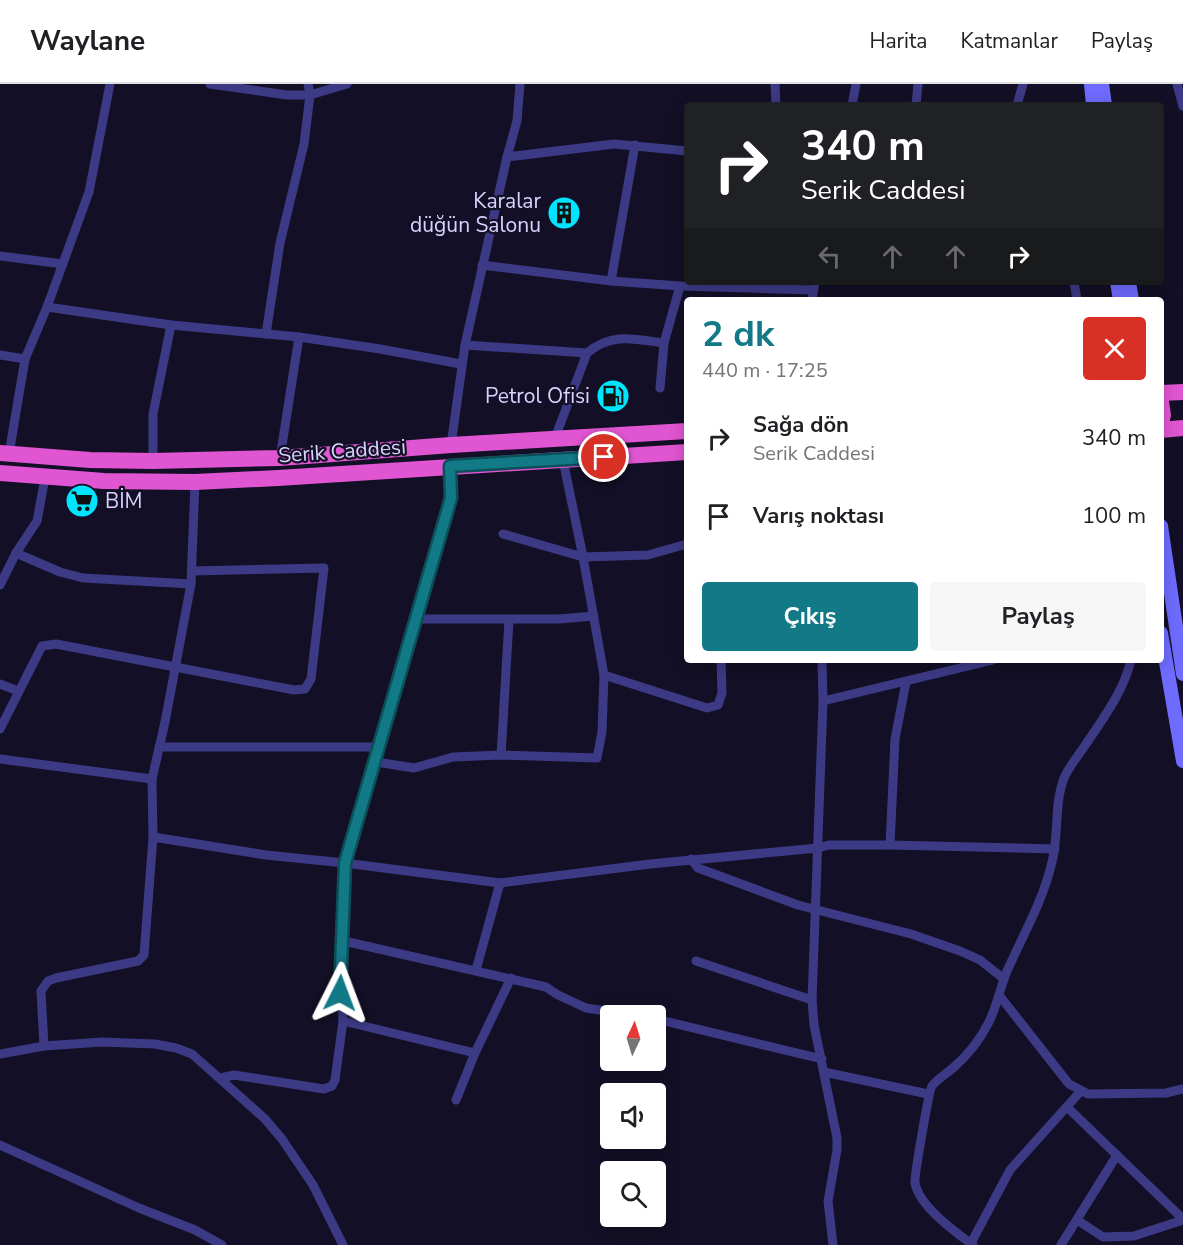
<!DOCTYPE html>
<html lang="tr">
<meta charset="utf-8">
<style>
:root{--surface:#fff;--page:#f6f6f6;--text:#202124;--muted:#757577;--line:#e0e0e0;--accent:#127987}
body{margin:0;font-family:"Nunito Sans",sans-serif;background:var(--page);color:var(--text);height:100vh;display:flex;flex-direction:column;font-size:22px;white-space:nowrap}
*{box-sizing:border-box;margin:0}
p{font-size:20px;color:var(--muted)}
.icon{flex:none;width:33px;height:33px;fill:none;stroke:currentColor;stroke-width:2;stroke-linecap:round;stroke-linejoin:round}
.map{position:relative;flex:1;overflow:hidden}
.side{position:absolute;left:684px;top:213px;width:480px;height:366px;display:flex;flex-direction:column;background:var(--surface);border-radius:6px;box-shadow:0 3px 15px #0003}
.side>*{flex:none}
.banner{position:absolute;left:684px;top:18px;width:480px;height:183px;border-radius:6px;box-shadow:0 3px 15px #0003;background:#202124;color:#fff;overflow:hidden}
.needle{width:39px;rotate:4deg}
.buttons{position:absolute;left:600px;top:921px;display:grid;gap:12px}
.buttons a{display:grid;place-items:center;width:66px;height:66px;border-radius:6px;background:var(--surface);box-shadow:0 3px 15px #0003;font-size:30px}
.pin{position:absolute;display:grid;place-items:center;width:51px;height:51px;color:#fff;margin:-26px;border:3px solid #fff;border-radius:50%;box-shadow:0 2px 6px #0007}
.me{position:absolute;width:66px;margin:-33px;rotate:3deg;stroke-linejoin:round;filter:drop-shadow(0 0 4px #0008)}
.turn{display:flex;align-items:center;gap:21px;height:126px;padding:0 18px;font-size:27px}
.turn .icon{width:78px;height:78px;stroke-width:2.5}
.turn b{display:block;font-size:42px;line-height:51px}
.lanes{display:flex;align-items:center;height:57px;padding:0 18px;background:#0003;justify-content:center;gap:30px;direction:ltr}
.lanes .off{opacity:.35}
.round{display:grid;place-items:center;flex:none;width:63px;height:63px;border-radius:6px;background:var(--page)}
.overview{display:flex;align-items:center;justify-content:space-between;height:102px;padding:0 18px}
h1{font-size:36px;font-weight:700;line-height:45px;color:var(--accent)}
.primary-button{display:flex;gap:12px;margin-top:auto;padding:12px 18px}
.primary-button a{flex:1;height:69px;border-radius:6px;background:var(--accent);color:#fff;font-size:24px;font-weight:700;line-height:69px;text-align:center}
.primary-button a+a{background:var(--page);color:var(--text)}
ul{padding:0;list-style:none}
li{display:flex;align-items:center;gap:18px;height:78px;padding:0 18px}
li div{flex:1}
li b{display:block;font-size:22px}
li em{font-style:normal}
header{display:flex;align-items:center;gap:36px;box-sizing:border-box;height:84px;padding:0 30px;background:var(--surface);border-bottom:2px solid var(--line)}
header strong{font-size:28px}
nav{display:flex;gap:33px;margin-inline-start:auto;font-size:21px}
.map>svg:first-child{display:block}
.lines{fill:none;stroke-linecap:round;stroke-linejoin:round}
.minor{stroke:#3d3a85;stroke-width:9}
.secondary{stroke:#6f6bff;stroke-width:14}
.trunk{stroke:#e055d1;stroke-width:16}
.route-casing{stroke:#0c4f58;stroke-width:15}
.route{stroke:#127987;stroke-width:10}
.labels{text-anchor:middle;stroke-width:4.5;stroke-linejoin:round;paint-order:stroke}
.poi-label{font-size:21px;fill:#d9d4ff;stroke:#130f26;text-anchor:end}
.street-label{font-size:21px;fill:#d9d4ff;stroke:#130f26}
</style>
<header>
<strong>Waylane</strong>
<nav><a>Harita</a><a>Katmanlar</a><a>Paylaş</a></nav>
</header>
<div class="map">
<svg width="1183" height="1161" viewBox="0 0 1183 1161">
<rect width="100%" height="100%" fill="#130f26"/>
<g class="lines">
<g class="minor">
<polyline points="210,0 287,11 310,11 347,0"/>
<polyline points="775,0 776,21"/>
<polyline points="1177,0 1183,22"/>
<polyline points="852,21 856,0"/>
<polyline points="916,21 918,0"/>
<polyline points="1017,21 1023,0"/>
<polyline points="507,73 614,60 687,67"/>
<polyline points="0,172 63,180"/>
<polyline points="482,181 611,197 680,202 813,206"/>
<polyline points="611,197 635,61"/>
<polyline points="1074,198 1077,216"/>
<polyline points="812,216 815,198"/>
<polyline points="47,223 171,241 299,253 380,265 461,280"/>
<polyline points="266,250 280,159 304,60 310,11 308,0"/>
<polyline points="465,261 587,269"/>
<polyline points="0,271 25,275"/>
<polyline points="660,304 664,259 680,202"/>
<path d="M555,354l32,-85c25,-21 47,-14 77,-10"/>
<polyline points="451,361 465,261 507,73 517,37 520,0"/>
<polyline points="9,370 25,275 47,223 89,108 110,0"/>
<polyline points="280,374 299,253"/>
<polyline points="153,377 153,330 171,241"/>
<polyline points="503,450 583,473 648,471 687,460"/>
<polyline points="16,469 60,488 83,494 191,500"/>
<polyline points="0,501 16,469 37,437 45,394"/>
<polyline points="415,535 559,535 594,532"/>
<polyline points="822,576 823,617 812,916 814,941 837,1054 837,1066 828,1117 833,1161"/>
<polyline points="604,591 707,624 718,621 722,609 721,576"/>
<polyline points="0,600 18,607"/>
<polyline points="823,617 993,576"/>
<polyline points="0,645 42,562 56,560 294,606 305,605 311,595 324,484 192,487"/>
<polyline points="159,663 380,663"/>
<polyline points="501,671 509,536"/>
<polyline points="0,675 152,695"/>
<polyline points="376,678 414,684 453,673 501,671 597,674 602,648 604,591 583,473 563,376"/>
<polyline points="153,753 266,771 345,779 500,799 650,780 818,764 829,761 890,761 1055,765"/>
<polyline points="890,761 895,655 906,598"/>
<polyline points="691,775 698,784 798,821 911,850 960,867 980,876 1004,895"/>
<polyline points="344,857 546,903 558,911 586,924 639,932"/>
<polyline points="696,877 812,916"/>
<polyline points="476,886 500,799"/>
<polyline points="999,911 1069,1000 1088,1010 1166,1009 1183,1005"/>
<polyline points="656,935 822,975"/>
<polyline points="343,937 475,969"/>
<polyline points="44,962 41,907 48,897 56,894 138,877 144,871 153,753 152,695 165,638 191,500 195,398"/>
<polyline points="0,970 44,962 102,958 155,960 176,964 192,970 264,1034 282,1055 313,1101 343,1161"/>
<polyline points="824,988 928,1010"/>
<polyline points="221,994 234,991 324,1005 332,1002 335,996 343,937 341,896 344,857 345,779 451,414 450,382"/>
<polyline points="456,1016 475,969 511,894"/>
<polyline points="1067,1023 1183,1135"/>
<polyline points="0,1061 139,1124 195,1146 222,1161"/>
<polyline points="1077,1136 1103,1153 1134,1152 1183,1136"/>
<polyline points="971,1159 1010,1086 1080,1008"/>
<path d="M973,1161c-18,-13 -54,-39 -58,-62 -1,-6 14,-93 17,-97 5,-7 14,-12 21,-18 15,-13 27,-28 36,-46 8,-16 11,-34 18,-51 16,-36 36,-70 45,-109 7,-27 2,-58 12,-84 5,-11 13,-21 20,-31 18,-27 39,-54 47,-87"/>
<polyline points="1061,1161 1117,1071"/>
</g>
<g class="secondary">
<polyline points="1091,0 1093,21"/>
<polyline points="1102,0 1105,21"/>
<polyline points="1117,198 1120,216"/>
<polyline points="1129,198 1132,216"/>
<polyline points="1161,442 1183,590"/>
<polyline points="1161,549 1183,677"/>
</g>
<g class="trunk">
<polyline points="1161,309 1183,308"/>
<polyline points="1161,318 1163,331 1161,339"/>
<polyline points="1161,346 1183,344"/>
<polyline points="0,369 90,376 153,377 280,374 451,361 687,347"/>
<polyline points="0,389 104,397 195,398 278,394 687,368"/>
</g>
</g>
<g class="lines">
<defs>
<polyline id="route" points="340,909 345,779 451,414 450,382 604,373"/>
</defs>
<use href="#route" class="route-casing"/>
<use href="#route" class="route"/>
</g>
<defs>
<symbol id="building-disc" viewBox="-11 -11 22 22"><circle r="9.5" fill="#00e5ff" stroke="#130f26"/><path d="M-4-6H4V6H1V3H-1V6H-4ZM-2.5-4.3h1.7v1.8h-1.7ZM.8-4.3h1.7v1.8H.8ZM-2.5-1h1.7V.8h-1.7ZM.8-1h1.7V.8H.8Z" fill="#111"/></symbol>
<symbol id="fuel-disc" viewBox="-11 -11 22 22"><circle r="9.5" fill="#00e5ff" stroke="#130f26"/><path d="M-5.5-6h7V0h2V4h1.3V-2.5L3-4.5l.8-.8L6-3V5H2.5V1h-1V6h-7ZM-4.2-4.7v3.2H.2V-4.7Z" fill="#111"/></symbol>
<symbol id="supermarket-disc" viewBox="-11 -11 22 22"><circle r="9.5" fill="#00e5ff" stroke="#130f26"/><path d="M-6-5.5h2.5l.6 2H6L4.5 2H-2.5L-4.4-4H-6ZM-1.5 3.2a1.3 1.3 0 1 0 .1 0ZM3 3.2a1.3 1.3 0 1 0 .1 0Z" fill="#111"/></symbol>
</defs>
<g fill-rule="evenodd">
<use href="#building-disc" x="545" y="110" width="38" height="38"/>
<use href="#fuel-disc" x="594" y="293" width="38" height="38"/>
<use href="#supermarket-disc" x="63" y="398" width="38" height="38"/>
</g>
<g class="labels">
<g class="poi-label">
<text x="541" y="124">Karalar<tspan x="541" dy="24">düğün Salonu</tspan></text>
<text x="590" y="319">Petrol Ofisi</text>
<text x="105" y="424" text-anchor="start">BİM</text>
</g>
<g class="street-label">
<text transform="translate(342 367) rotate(-4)" y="7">Serik Caddesi</text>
</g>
</g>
</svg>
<div class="buttons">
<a><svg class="needle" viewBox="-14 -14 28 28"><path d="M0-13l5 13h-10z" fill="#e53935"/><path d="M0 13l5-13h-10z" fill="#757577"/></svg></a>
<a><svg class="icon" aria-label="sound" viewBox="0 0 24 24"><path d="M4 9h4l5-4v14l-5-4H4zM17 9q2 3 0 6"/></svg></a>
<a><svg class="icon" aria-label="search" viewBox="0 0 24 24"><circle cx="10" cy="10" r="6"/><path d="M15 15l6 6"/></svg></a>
</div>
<div class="pin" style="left:604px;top:373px;background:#d93025"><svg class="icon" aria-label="arrive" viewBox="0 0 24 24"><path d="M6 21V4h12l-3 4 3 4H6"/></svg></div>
<svg class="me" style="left:340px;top:909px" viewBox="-20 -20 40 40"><path d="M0-17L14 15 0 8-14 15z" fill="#127987" stroke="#fff" stroke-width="4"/></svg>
<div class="banner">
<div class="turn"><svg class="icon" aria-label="right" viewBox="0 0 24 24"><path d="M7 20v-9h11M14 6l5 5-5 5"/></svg><div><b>340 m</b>Serik Caddesi</div></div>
<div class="lanes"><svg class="icon off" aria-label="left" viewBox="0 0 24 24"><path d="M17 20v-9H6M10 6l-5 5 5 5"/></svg><svg class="icon off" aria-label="ahead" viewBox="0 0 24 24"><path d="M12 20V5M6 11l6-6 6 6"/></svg><svg class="icon off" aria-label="ahead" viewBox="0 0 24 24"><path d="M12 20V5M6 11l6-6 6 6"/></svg><svg class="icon" aria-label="right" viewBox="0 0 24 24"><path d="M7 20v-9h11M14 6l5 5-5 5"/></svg></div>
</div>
<section class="side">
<div class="overview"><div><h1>2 dk</h1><p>440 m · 17:25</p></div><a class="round" style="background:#d93025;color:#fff"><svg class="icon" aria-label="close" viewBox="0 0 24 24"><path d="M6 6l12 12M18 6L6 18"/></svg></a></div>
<ul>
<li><svg class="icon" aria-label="right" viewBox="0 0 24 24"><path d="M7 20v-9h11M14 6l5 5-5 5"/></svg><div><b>Sağa dön</b><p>Serik Caddesi</p></div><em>340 m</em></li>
<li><svg class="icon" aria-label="arrive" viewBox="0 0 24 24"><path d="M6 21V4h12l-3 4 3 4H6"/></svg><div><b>Varış noktası</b></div><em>100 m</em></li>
</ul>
<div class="primary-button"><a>Çıkış</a><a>Paylaş</a></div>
</section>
</div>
